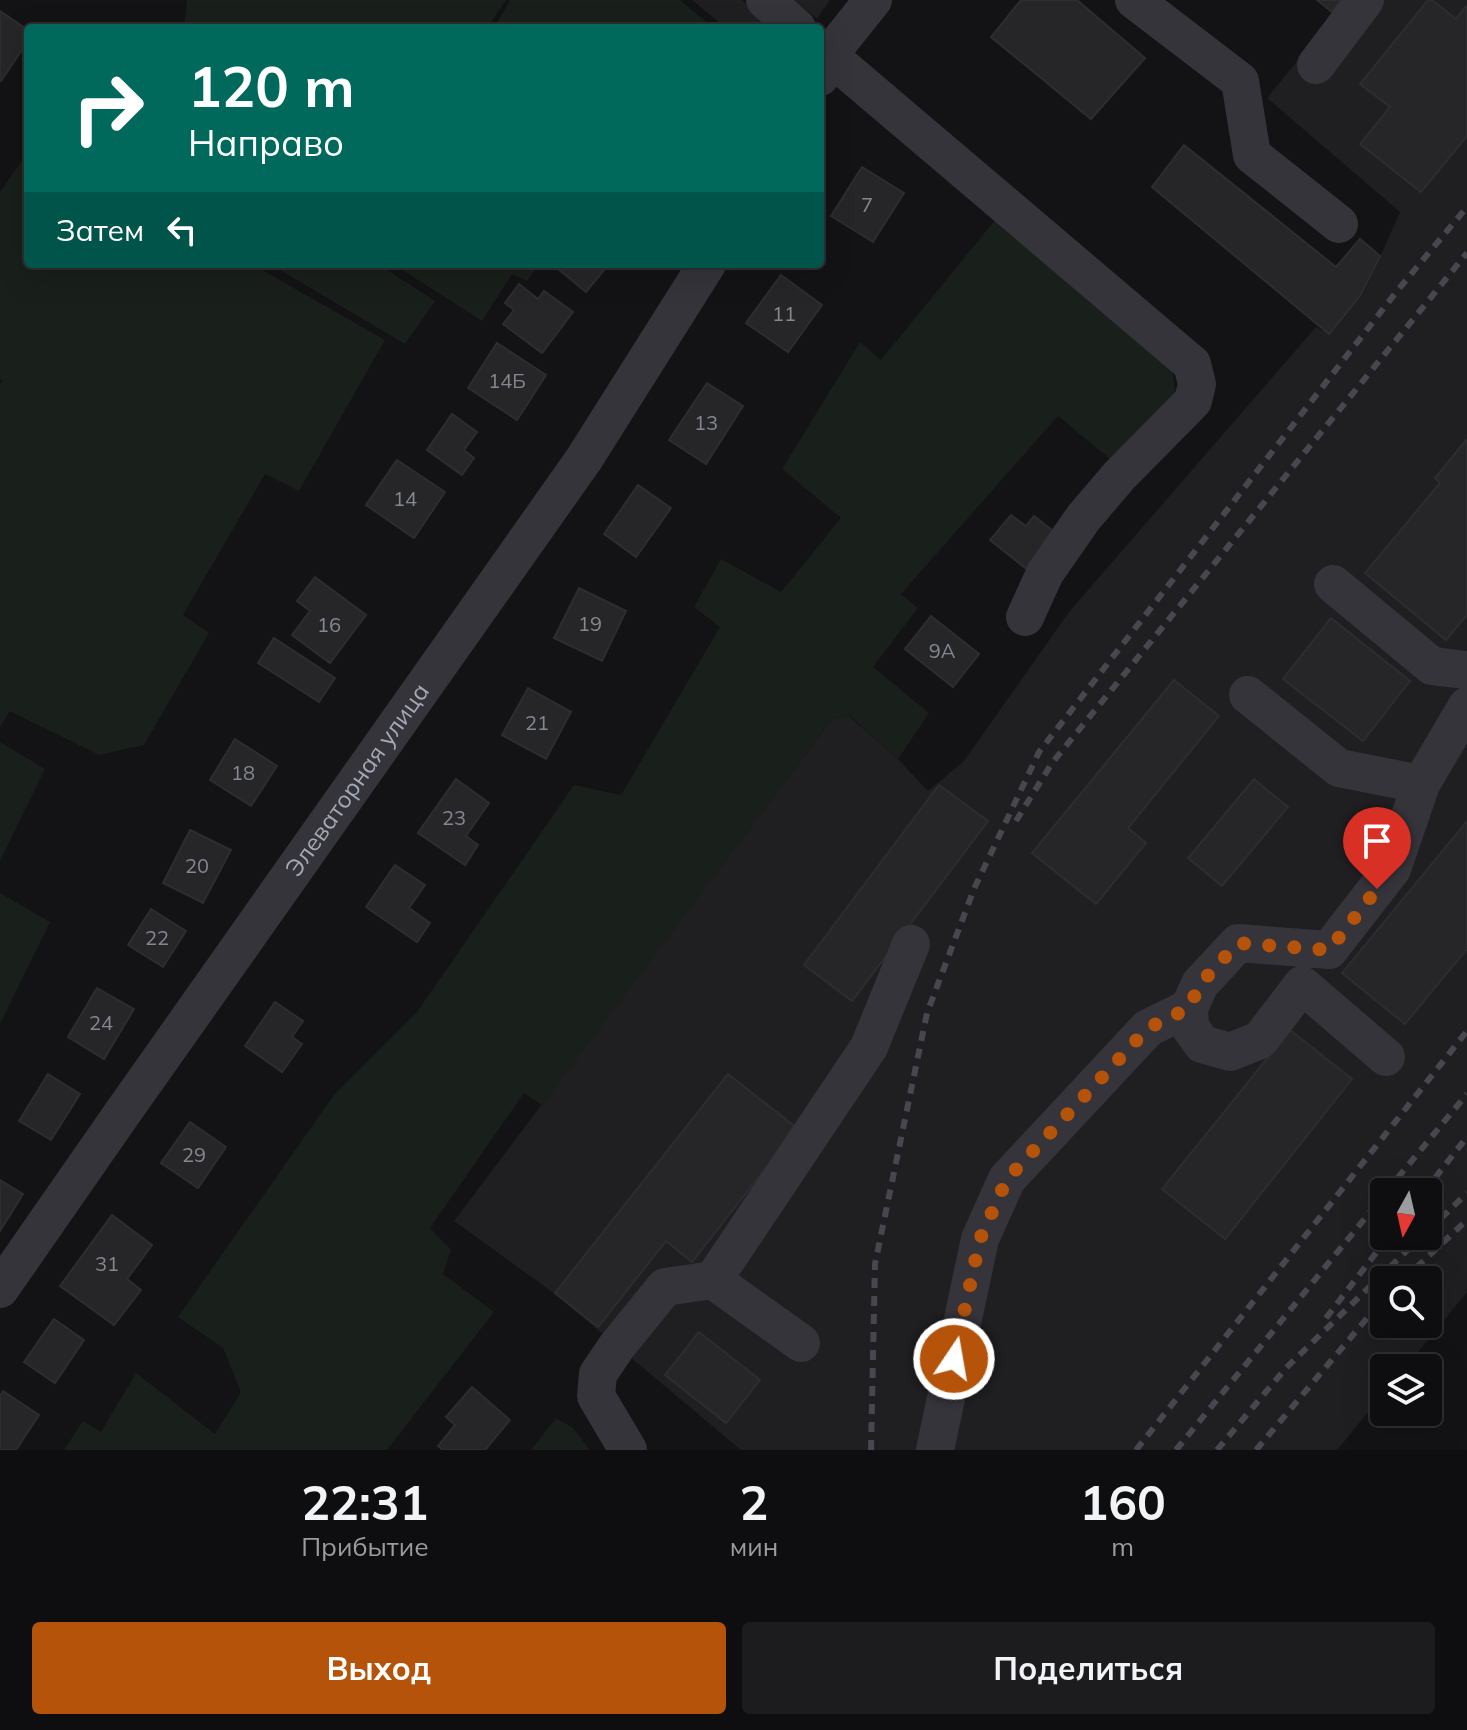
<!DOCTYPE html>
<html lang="ru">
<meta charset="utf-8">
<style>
:root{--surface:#0e0e10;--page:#1c1c1e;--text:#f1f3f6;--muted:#9b9c9f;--line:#2e2e30;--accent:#b45309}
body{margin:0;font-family:Mulish,sans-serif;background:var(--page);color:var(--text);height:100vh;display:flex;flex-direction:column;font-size:30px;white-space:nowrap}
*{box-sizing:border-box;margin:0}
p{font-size:26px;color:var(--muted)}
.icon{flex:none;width:44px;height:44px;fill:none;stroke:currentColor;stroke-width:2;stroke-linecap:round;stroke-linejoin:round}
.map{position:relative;height:1450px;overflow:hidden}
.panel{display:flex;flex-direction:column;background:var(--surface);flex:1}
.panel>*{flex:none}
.guide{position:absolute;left:24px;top:24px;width:800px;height:244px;border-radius:8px;box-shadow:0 8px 32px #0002,0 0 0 2px var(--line);background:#00695c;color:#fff;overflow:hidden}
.needle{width:52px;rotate:188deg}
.buttons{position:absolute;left:1370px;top:1178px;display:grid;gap:16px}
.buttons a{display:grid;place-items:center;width:72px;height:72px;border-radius:8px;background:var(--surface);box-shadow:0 8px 32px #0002,0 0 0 2px var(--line);font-size:40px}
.pin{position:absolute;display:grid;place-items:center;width:68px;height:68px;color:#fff;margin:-82px -34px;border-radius:50% 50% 50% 0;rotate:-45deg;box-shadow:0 0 8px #0007}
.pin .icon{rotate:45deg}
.me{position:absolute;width:88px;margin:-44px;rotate:12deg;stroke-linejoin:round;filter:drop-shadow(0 0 6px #0008)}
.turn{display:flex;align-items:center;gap:28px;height:168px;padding:0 32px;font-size:36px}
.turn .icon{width:104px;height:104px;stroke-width:2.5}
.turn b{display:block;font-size:56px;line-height:68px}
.then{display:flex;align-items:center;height:76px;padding:0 32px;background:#0003;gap:16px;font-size:30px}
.eta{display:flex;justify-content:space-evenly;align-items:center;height:136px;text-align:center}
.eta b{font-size:48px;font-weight:700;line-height:56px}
.action{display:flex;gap:16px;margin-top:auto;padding:16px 32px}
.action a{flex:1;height:92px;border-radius:8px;background:var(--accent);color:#fff;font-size:32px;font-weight:700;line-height:92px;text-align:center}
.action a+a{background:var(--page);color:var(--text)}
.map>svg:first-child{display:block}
.built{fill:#1f1f22;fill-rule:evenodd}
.green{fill:#191f1a}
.building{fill:#262629;stroke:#2d2d31;stroke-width:2}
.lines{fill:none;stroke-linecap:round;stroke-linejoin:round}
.minor{stroke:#34343a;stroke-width:38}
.rail{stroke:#47484f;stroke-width:6;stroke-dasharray:10 8;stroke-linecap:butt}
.route{stroke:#b45309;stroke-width:14;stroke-dasharray:0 25.2}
.labels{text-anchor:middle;stroke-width:8;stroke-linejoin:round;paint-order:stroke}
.number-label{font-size:20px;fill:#848891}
.street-label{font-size:24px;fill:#a4a9b5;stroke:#0e0e10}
</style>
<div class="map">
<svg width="1467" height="1450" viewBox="0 0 1467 1450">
<rect width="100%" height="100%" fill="#131315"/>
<g class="built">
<polygon points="692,0 742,0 767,21 761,28 726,28"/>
<polygon points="793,0 830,0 817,19"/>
<path d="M1347,0h120v1292l-62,76h-21v25l-47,57h-596l-186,-156 -101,-73 378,-502 17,-3 49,43 30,32 36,-30 105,-149 247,-285 13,7 34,-39 37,-83 -133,-114zM1384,1192h44v44h-44zM1384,1280h44v44h-44z"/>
</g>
<g class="green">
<polygon points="187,0 506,0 487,28 184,28"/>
<polygon points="510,0 680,0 709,24 706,28 494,28"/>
<polygon points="28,152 28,264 252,264 385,340 299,491 265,474 183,615 209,633 144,745 99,755 10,711 0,727 0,384 2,381 0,379 0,192"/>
<polygon points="995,220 1171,361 1176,397 1117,465 1058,416 901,594 918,608 873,667 929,713 898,759 850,716 832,719 542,1105 524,1093 430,1228 451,1250 443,1274 494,1312 387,1450 64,1450 83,1421 101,1432 136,1373 215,1434 241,1392 223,1348 178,1317 333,1096 417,1012 574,785 621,795 720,627 694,607 721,559 781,592 841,518 782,469 860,342 881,360"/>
<polygon points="270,264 378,264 435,301 405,344"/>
<polygon points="393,264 539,264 527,281 512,274 482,321"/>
<polygon points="0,742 45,769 0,861"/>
<polygon points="0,893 50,922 0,1024"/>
<polygon points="556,1418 573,1428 590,1450 531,1450"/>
</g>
<g class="building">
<polygon points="1021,0 1077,0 1145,58 1091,119 991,37"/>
<polygon points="1317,0 1341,0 1332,12"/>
<polygon points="1428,0 1432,0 1456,19 1467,5 1467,136 1421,192 1360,144 1390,107 1360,84"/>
<polygon points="0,11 28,30 28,41 1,81 0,80"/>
<polygon points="1184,145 1336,267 1360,239 1380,256 1361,295 1329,334 1152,187"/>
<polygon points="862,167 904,193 873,242 831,216"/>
<polygon points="552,264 609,264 586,292"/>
<polygon points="781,275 822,305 788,352 746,323"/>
<polygon points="519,284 538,299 544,291 573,312 542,353 503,324 514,310 505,303"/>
<polygon points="497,343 546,375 517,420 468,388"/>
<polygon points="707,383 743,406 706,464 669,440"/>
<polygon points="452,414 477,432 464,450 474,458 462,475 427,450"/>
<polygon points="1467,439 1467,615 1446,640 1365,573 1440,483 1435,478"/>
<polygon points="397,460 445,492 414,538 366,505"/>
<polygon points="638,485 671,508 636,557 604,534"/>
<polygon points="1011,515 1026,526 1034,516 1058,535 1029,571 990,540"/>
<polygon points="315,577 366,615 330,663 292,635 310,611 297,601"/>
<polygon points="579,588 626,611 602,661 554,638"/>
<polygon points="931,616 979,654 953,687 905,649"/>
<polygon points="1331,618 1410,681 1363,741 1283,679"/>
<polygon points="274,638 335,678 319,702 258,663"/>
<polygon points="1174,680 1219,716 1128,828 1146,843 1096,904 1032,853"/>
<polygon points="528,688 571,712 546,759 502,735"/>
<polygon points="235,739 277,766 251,806 210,780"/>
<polygon points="456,779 489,803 466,836 478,845 465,865 418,833"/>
<polygon points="1254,779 1288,807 1222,886 1188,858"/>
<polygon points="939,785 988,821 852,1001 804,965"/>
<polygon points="1467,821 1467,949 1405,1024 1342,973"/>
<polygon points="190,830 231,850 203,903 163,883"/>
<polygon points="395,865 425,885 409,908 430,923 417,942 366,907"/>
<polygon points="151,909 186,931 163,967 128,945"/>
<polygon points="97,988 134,1009 104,1059 68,1037"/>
<polygon points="275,1002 303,1021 292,1037 302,1044 282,1072 245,1046"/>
<polygon points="1290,1030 1352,1079 1225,1239 1162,1189"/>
<polygon points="48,1074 80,1094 51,1140 19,1121"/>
<polygon points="728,1074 797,1128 692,1262 666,1241 598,1327 555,1293"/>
<polygon points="190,1122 226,1147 198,1188 161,1163"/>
<polygon points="0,1180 23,1194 0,1231"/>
<polygon points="112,1215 152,1245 127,1279 141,1290 114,1325 60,1286"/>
<polygon points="54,1319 84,1340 55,1383 24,1362"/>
<polygon points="699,1332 760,1380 726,1423 665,1375"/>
<polygon points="472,1387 510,1420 485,1450 443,1450 438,1446 455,1425 446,1417"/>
<polygon points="3,1391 39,1415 16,1450 0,1450 0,1396"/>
</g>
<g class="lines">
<g class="minor">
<polyline points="765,0 797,28"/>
<polyline points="1134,0 1240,81 1252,155 1339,224"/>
<polyline points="820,48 1192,364 1197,384 1193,401 1119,476 1084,517 1045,573 1025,617"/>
<polyline points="1316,65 1365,0"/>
<polyline points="820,77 829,55 873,0"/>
<polyline points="1333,584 1432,666 1467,670"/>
<polyline points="1248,695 1339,768 1421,784"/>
<polyline points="1386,1057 1302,985 1260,1040 1230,1052 1202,1044 1190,1027 1189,1008 1200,984 1238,943 1329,950 1392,869 1421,784 1467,706"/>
<polyline points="713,1280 801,1343"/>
<path id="s1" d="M0,1289l121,-174 463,-656 123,-195"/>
<polyline points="628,1450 596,1396 598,1374 617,1346 665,1287 713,1280 869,1047 911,944"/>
<polyline points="935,1450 980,1239 1007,1179 1148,1028 1189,1008"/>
</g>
<g class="rail">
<polyline points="1016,821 1052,763 1467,253"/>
<polyline points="1386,1192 1467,1094"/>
<polyline points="1424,1192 1467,1137"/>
<polyline points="1428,1231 1467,1193"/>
<polyline points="1403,1280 1467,1220"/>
<polyline points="1326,1318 1389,1236"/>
<polyline points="871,1450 875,1264 927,1013 974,889 1039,752 1397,291 1467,207"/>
<polyline points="1136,1450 1467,1031"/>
<polyline points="1176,1450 1384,1195"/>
<polyline points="1217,1450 1286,1368 1422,1236"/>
<polyline points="1256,1450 1384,1298"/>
</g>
</g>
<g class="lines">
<polyline class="route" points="954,1359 980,1239 1007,1179 1148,1028 1189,1008 1200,984 1238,943 1329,950 1377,889"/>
</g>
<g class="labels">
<g class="number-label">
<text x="867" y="212">7</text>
<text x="784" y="321">11</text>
<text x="507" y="388">14Б</text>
<text x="706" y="430">13</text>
<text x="405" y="506">14</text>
<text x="590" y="631">19</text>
<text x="329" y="632">16</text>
<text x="942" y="658">9А</text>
<text x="537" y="730">21</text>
<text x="243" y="780">18</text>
<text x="454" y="825">23</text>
<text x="197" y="873">20</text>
<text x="157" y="945">22</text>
<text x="101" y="1030">24</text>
<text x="194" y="1162">29</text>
<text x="107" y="1271">31</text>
</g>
<g class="street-label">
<text dy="8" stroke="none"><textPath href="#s1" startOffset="622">Элеваторная улица</textPath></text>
</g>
</g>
</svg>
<div class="buttons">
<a><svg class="needle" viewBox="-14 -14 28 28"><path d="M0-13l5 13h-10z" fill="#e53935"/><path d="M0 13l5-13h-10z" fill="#9b9c9f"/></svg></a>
<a><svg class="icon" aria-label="search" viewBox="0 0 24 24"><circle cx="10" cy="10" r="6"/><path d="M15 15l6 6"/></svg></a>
<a><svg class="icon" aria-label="layers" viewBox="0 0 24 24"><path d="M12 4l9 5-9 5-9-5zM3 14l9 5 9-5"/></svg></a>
</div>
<div class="pin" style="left:1377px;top:889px;background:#d93025"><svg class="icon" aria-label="arrive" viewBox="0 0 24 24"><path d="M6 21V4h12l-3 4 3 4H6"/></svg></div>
<svg class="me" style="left:954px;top:1359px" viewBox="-20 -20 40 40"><circle r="17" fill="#b45309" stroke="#fff" stroke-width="3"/><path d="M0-11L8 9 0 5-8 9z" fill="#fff"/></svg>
<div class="guide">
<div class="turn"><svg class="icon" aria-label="right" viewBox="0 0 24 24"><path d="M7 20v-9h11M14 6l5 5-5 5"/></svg><div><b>120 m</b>Направо</div></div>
<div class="then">Затем<svg class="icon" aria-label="left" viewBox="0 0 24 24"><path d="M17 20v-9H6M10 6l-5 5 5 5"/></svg></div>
</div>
</div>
<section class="panel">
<div class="eta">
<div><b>22:31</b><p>Прибытие</p></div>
<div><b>2</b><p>мин</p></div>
<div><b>160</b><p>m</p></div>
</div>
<div class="action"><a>Выход</a><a>Поделиться</a></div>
</section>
